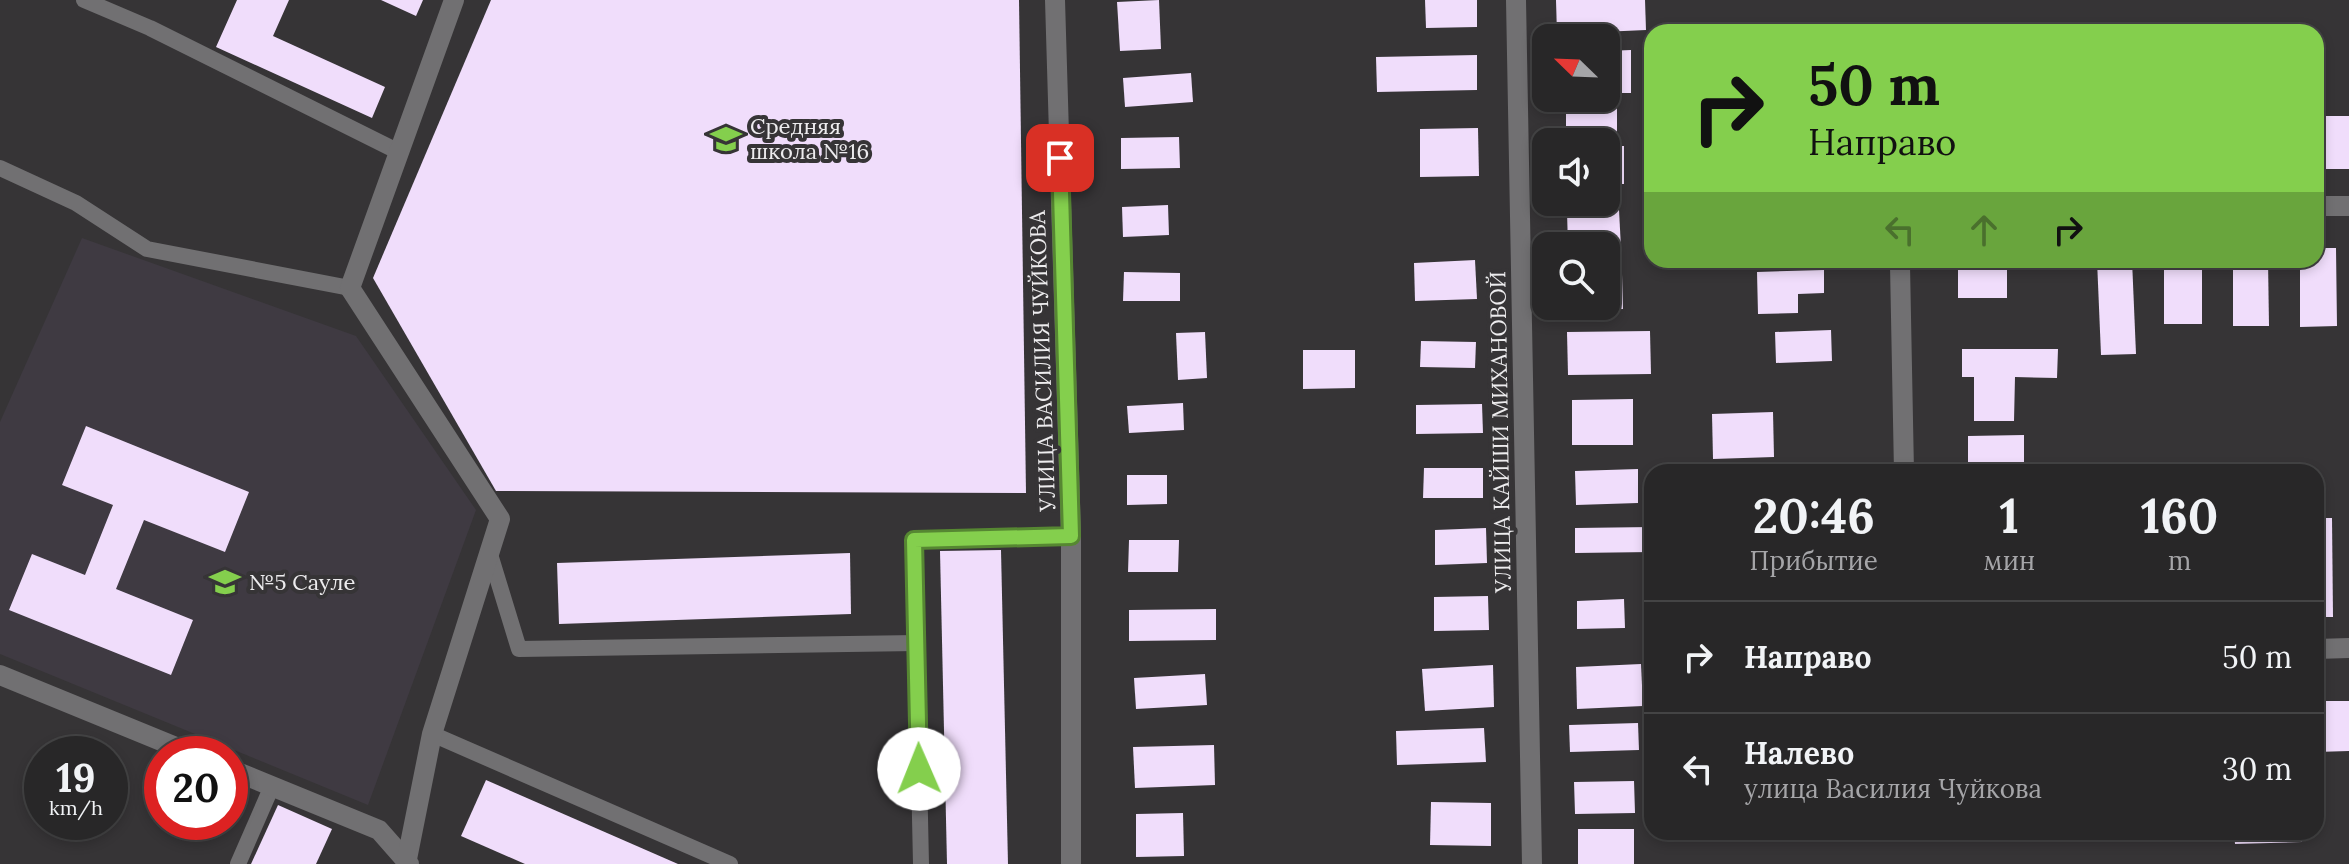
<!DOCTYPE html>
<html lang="ru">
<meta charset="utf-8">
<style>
:root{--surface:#282728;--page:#302f30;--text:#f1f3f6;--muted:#a5a5a8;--line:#444445}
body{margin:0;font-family:Lora,serif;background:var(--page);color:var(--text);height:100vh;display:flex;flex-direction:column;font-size:30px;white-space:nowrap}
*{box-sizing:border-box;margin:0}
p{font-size:26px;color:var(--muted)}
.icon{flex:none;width:44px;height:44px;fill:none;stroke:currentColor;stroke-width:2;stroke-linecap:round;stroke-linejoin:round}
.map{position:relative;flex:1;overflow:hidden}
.details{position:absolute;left:1644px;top:464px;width:680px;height:376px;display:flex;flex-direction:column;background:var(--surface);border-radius:24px;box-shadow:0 4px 12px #0003,0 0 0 2px var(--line)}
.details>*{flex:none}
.guide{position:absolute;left:1644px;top:24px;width:680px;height:244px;border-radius:24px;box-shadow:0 4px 12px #0003,0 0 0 2px var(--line);background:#84cf4d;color:#111;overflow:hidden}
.needle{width:52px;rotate:293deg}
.tools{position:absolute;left:1532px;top:24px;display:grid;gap:16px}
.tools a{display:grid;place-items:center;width:88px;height:88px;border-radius:16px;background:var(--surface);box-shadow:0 4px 12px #0003,0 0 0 2px var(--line);font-size:40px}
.speed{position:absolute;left:24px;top:736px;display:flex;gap:16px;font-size:40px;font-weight:700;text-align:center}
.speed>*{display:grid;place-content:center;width:104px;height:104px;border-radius:50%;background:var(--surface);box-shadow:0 4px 12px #0003,0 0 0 2px var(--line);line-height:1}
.speed small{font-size:20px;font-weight:400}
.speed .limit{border:12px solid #d22;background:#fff;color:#111}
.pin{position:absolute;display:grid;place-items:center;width:68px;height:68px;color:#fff;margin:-34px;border-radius:16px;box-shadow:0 4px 12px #0006}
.me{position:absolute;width:88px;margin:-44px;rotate:359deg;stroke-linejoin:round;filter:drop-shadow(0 0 6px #0008)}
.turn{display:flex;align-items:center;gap:28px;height:168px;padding:0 32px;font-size:36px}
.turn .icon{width:104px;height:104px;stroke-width:2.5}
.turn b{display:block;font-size:56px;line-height:68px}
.lanes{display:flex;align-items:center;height:76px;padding:0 32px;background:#0003;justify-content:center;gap:40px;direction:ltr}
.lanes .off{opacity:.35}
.eta{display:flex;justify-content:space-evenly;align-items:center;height:136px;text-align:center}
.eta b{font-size:48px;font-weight:700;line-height:56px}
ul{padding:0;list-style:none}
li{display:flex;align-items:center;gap:24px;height:112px;padding:0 32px;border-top:2px solid var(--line)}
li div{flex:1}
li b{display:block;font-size:30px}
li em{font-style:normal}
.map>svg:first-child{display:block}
.built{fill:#3f3a42}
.building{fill:#f0ddfb}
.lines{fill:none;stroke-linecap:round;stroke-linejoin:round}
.lane{stroke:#717072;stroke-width:16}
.street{stroke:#717072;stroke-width:20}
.route-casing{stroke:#568732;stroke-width:20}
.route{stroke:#84cf4d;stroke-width:14}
.labels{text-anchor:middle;stroke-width:8;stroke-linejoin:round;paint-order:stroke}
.poi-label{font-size:22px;fill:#edecee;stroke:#363436;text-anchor:start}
.street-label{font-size:22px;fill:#edecee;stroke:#363436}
</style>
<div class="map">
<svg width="2349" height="864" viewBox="0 0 2349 864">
<rect width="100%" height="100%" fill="#363436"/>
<polygon class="built" points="82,238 356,336 476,510 368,805 0,654 0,422"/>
<g class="building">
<polygon points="237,0 289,0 273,36 385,87 372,118 216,47"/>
<polygon points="381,0 423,0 416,16"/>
<polygon points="491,0 1019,0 1026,493 496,491 373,278"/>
<polygon points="1159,0 1161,49 1120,51 1117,2"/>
<polygon points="1425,0 1477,0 1477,27 1426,28"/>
<polygon points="1556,0 1645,0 1646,30 1557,34"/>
<polygon points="1631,50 1631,93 1606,93 1606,51"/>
<polygon points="1477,55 1477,90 1377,92 1376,57"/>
<polygon points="1191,73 1193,102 1125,107 1123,78"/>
<rect x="1566" y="99" width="51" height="35"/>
<rect x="2316" y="116" width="33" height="53"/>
<polygon points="1478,128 1479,176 1420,177 1420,129"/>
<polygon points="1179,137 1180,168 1121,169 1121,138"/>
<rect x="1606" y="146" width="18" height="38"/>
<polygon points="1168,205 1169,235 1123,237 1122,207"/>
<polygon points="1619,210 1621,248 1568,246 1567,212"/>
<polygon points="2316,248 2336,248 2337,326 2300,327 2300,260 2316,260"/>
<polygon points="1475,260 1477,299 1415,301 1414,263"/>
<rect x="1958" y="260" width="49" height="38"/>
<polygon points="2097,260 2132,260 2136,354 2101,355"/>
<rect x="2164" y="260" width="38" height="64"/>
<polygon points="2233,260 2268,260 2269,326 2233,326"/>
<polygon points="1824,270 1824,293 1798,294 1798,313 1758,314 1757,272"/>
<polygon points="1124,272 1180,273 1180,301 1123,301"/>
<polygon points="1622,274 1623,309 1570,311 1570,306 1606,306 1606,275"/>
<polygon points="1831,330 1832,361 1776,363 1775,332"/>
<polygon points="1650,331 1651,374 1568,375 1567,332"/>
<polygon points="1205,332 1207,378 1178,380 1176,333"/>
<polygon points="1421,341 1476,342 1475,368 1420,367"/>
<polygon points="1962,349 2058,349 2057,378 2015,377 2014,421 1974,421 1974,377 1962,377"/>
<polygon points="1303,350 1355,350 1355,388 1303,389"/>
<polygon points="1633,399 1633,445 1572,445 1572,400"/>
<polygon points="1183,403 1184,430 1129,433 1127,406"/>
<polygon points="1482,404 1483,433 1416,434 1416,405"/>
<polygon points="1773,412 1774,457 1713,459 1712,414"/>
<polygon points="86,426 249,492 225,552 144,520 116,589 193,620 171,675 9,610 32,554 85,575 113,505 62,485"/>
<polygon points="2024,435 2024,472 1968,472 1968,436"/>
<polygon points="1424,468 1483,468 1483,498 1423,498"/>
<polygon points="1638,469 1638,503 1576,505 1575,471"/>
<polygon points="1127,475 1167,475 1167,504 1127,505"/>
<polygon points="2316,518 2332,518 2333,617 2316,617"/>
<polygon points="1652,527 1652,552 1575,553 1575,528"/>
<polygon points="1486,528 1487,563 1435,565 1435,530"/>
<polygon points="1129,540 1179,540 1178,572 1128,572"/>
<polygon points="1001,550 1008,864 947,864 940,551"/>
<polygon points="850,553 851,614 559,624 557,563"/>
<polygon points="1488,596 1489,630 1434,631 1434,597"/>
<polygon points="1624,599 1625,628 1577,629 1577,601"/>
<polygon points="1216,609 1216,640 1129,641 1129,610"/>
<polygon points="1641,664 1643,706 1577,709 1576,667"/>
<polygon points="1493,665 1494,707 1425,711 1422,669"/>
<polygon points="1205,674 1207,705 1136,709 1134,678"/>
<polygon points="2316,701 2349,701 2349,751 2316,752"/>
<polygon points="1638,723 1639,750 1570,752 1569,725"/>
<polygon points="1484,728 1486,762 1397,765 1396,731"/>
<polygon points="1214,745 1215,785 1135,788 1133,747"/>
<polygon points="486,780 678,864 525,864 461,836"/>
<polygon points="1634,781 1635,813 1575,814 1574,782"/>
<polygon points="1431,802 1491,803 1491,846 1430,845"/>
<polygon points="278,805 332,829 316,864 251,864"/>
<polygon points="1183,813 1184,856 1136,857 1136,814"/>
<rect x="1578" y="829" width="56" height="35"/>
<polygon points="2234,832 2302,832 2302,842 2235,844"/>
</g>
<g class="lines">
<g class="lane">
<polyline points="84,0 150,28 399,152"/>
<polyline points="0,168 76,203 147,249 350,288"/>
<polyline points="489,551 519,649 917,643"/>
<polyline points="432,734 730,864"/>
<polyline points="238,864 272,786"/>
<polyline points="921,864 914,540 1071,536"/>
</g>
<g class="street">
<polyline points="1055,0 1071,536 1071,864"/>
<polyline points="1516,0 1532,864"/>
<polyline points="2316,206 2349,206"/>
<polyline points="1902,260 1900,265 1904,472"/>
<polyline points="2316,649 2349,648"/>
<polyline points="0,675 193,754"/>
<polyline points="230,769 379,830 409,864"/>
<polyline points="406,864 432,734 500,519 350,288 454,0"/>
</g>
</g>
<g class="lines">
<defs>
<polyline id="route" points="919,769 914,540 1071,536 1060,158"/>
</defs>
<use href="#route" class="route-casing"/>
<use href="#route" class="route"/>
</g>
<defs>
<symbol id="school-bare" viewBox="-9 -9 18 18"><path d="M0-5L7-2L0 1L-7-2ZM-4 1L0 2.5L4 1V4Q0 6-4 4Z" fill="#84cf4d" stroke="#363436" stroke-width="2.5" paint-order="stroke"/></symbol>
</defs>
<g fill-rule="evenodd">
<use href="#school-bare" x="704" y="117" width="44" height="44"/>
<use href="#school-bare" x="203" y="560" width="44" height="44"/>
</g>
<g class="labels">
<g class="poi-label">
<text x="750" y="134">Средняя<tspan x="750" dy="25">школа №16</tspan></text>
<text x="249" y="590">№5 Сауле</text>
</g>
<g class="street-label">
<text transform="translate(1042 361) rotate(-92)" y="8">УЛИЦА ВАСИЛИЯ ЧУЙКОВА</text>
<text transform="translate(1500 432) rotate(-91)" y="8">УЛИЦА КАЙШИ МИХАНОВОЙ</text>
</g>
</g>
</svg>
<div class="tools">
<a><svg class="needle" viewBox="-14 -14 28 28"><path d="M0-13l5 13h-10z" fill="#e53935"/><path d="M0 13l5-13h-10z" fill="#a5a5a8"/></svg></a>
<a><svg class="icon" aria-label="sound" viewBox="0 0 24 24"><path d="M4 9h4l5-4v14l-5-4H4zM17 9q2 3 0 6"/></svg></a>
<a><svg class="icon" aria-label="search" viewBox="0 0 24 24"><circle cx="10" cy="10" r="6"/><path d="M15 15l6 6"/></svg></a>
</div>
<div class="speed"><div>19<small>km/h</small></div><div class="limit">20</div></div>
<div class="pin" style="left:1060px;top:158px;background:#d93025"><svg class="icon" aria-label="arrive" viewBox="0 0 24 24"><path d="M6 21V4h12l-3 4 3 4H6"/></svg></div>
<svg class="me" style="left:919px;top:769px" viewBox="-20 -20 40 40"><circle r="19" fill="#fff"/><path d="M0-13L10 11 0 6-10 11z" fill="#84cf4d"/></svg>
<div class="guide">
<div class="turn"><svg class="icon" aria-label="right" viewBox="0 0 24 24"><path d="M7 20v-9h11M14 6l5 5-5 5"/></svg><div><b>50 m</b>Направо</div></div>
<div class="lanes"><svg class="icon off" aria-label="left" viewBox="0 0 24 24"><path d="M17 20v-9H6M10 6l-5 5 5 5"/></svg><svg class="icon off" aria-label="ahead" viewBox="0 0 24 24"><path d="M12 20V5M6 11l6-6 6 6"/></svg><svg class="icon" aria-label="right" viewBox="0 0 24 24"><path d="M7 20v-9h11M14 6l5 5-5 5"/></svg></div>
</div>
<section class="details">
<div class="eta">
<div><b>20:46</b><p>Прибытие</p></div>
<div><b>1</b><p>мин</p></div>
<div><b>160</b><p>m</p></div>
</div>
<ul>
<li><svg class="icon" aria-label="right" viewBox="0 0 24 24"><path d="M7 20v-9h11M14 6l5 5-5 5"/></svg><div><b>Направо</b></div><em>50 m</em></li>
<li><svg class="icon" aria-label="left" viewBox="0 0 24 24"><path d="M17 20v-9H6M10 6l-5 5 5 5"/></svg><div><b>Налево</b><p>улица Василия Чуйкова</p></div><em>30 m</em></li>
</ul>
</section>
</div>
